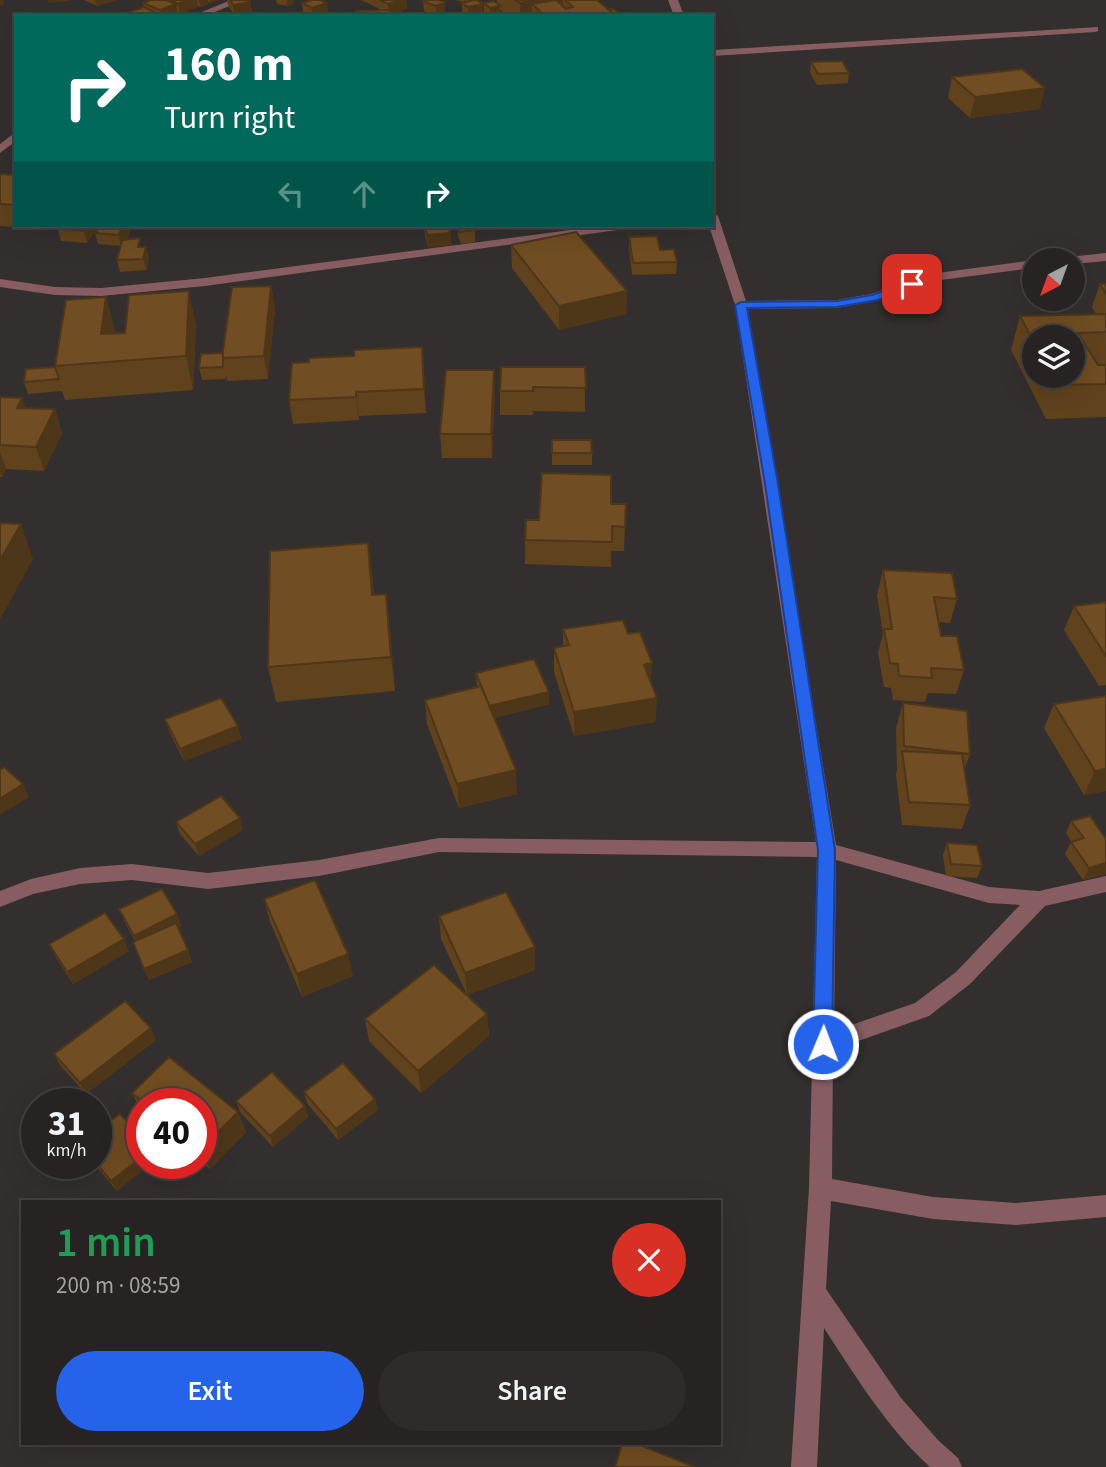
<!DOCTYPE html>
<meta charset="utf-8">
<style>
:root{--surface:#262322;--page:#2e2b2a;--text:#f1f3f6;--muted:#a4a4a5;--line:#424040;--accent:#2563eb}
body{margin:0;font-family:"Source Sans 3",sans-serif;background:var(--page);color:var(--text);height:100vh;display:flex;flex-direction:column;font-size:26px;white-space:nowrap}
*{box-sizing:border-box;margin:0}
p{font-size:23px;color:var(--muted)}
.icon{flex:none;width:38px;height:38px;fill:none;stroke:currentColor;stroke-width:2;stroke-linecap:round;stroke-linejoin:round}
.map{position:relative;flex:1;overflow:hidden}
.side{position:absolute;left:21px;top:1200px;width:700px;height:245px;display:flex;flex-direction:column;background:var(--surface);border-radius:0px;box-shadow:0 7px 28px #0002,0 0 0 2px var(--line)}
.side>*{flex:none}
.hud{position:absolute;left:14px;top:14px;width:700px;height:214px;border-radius:0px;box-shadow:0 7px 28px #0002,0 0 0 2px var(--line);background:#00695c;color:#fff;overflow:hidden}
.needle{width:46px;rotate:221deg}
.tools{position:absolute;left:1022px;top:248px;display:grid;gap:14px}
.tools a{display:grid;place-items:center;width:63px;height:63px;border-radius:50%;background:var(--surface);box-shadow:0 7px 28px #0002,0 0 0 2px var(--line);font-size:35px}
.speed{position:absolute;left:21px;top:1088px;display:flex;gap:14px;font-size:35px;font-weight:700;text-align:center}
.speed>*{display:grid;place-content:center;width:91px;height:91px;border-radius:50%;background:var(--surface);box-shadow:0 7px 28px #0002,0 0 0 2px var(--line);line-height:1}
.speed small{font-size:18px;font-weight:400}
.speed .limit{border:10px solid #d22;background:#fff;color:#111}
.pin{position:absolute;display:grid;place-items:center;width:60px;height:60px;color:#fff;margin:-30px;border-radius:14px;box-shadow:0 4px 10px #0006}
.me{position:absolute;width:77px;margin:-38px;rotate:1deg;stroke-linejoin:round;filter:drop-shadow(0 0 5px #0008)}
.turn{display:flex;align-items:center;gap:24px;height:147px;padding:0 35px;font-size:32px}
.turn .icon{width:91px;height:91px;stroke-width:2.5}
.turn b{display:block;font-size:49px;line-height:60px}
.lanes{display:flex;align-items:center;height:66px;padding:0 35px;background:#0003;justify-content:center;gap:35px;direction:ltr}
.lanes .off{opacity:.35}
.round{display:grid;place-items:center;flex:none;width:74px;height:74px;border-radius:37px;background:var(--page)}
.head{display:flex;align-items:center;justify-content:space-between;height:119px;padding:0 35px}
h1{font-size:42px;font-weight:600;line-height:52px;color:#1e9e55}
.cta{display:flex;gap:14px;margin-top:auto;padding:14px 35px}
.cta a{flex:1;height:80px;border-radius:42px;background:var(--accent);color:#fff;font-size:28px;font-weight:600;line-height:80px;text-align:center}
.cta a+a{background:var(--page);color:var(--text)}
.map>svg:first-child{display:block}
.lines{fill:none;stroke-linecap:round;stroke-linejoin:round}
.minor{fill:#875d62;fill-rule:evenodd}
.wall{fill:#60421d;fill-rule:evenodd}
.shaded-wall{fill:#4e3618}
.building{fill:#704d22;stroke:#4e3618;stroke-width:2}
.route{fill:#2563eb;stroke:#184099;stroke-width:2}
</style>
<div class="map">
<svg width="1106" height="1467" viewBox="0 0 1106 1467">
<rect width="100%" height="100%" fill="#322f2e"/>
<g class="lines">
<g class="minor">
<polygon points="231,0 244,0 205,16 192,16"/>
<polygon points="668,0 678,0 684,16 674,16"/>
<polygon points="1098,27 1098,31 1095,32 712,56 712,50"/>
<polygon points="16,132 16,141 0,153 0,144"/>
<path d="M712,213l6,3 28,85 91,-1 34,-6 59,-20 104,-14 2,1 -2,7 -101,13 -55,19 -41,8 -89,1 88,536 153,42 50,4 67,-15v16l-61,14 -75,78 -41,32 -96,34 -1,129 101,18 83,6 90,-8v22l-90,8 -83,-6 -102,-18 -5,88 75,109 37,42 20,18 4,9h-32c-43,-39 -74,-90 -106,-139l-7,139h-26l18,-279 8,-331 -378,-5 -120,24 -111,13 -76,-9 -52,4 -47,10 -33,13v-16l31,-12 49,-11 52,-4 76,9 111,-13 120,-22 377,4 -81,-537 -26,-79h3zM836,860l153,43 31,2 -64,67 -41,31 -81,28z"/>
<polygon points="601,226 631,226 625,229 205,286 101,296 55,295 0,287 0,279 55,287 101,288 205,278"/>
<polygon points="1106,253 1106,261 1073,264 1073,261 1062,261 1068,257"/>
</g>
</g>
<g class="wall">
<polygon points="84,0 117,0 97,6"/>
<polygon points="167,0 220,0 210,3 208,2 208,4 201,7 198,6 198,7 180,14 177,13 178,15 175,16 119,16 144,7 143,3"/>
<polygon points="227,0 249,0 250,2 252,12 234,15 228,5"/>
<polygon points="276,0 292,0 293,4 287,6 277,4"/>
<polygon points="361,0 406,0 407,9 390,14"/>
<polygon points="439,0 445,12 436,16 424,11 423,1"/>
<polygon points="456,0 478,0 483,14 466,16 462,13 462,3 463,2"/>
<polygon points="497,0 597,0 609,9 620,16 509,16 500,10 500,16 487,16 484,14 484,3 497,3"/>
<polygon points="302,3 327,3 328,14 321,16 308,16 303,13"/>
<polygon points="811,62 849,73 848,83 817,85 810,73"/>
<polygon points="952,77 1040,109 970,118 948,98"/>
<polygon points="0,174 16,175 16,226 87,226 96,230 87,243 61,241 58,230 0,226"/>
<polygon points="424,226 450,233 451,245 428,247 425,236"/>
<polygon points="458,226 475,230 475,242 461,244 458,236"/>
<polygon points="95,233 130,233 126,239 142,247 146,247 149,259 146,270 120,272 117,260 120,246 98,244"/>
<polygon points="629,237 660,250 677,262 676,274 632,275 629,249"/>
<polygon points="511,245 627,291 626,314 559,330 512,268"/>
<path d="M1100,284h6v133l-60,2 -35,-69 9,-34 76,-2 -4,-7zM1034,338l39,38h-39z"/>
<polygon points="271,286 275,309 268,379 227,381 226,375 225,379 202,380 199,368 223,352"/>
<polygon points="106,297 115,330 114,333 196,324 193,390 65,400 62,391 28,394 24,382 55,367"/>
<polygon points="1043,299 1070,299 1069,302 1045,303"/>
<polygon points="422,347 426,413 359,416 359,420 293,424 289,400 309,362"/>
<polygon points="585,367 585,412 533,411 533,415 500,415 500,391"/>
<polygon points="495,393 492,458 442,458 440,434"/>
<polygon points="0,397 26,408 55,409 62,433 44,471 6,469 2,477 0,477"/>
<polygon points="552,440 592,453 592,465 552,465"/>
<polygon points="611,504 625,527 624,551 611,551 611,567 525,564 525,540 539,520"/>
<polygon points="368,543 374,595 386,594 390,629 395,691 276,702 268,667"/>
<polygon points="883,570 957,599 950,623 939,622 941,636 964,670 956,694 928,693 925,702 893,700 891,688 884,687 878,653 883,634 877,595"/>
<polygon points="1106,602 1106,685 1099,686 1064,630 1074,606"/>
<polygon points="563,629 628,634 657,698 655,722 574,736 554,672 554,648 563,646"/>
<polygon points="476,673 549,692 549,704 494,718 517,794 459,808 427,724 425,700 477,687"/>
<polygon points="1106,696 1106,791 1084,795 1044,728 1054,704"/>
<polygon points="903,703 970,754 964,770 970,805 962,829 902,825 896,775 897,770 896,728"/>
<polygon points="165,719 238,726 241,739 184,761 169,731"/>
<polygon points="1071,821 1106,839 1106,874 1083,880 1065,854 1071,842 1072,842 1066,833"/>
<polygon points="176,822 243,830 199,856 180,834"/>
<polygon points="947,843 982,866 977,878 946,876 943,855"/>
<polygon points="264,899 353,976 302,997 270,922"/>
<polygon points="119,909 177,914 181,926 178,928 192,962 149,980 133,942 135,941 124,921"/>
<polygon points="439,916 535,970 467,995 441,939"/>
<polygon points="49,944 129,951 73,984 55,956"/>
<polygon points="487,1014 489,1036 421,1093 369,1041 365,1019"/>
<polygon points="156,1040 86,1094 60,1065 54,1054"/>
<polygon points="169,1057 238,1112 246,1132 210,1169 201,1162 201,1104 142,1104 142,1113 132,1093"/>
<polygon points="304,1092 375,1099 378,1110 338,1140 307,1103"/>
<polygon points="236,1101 305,1106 308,1117 273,1147 240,1112"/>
<polygon points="96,1132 117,1191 94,1164 96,1164"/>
</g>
<g class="shaded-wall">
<polygon points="0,0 3,0 4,5 0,6"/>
<polygon points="48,0 69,0 69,1 48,3"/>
<polygon points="95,0 117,0 97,6"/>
<polygon points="188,0 197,0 198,7 180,14 178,4"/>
<polygon points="199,0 208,0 208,4 201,7"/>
<polygon points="210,0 220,0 210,3"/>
<polygon points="287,0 292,0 293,4 287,6"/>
<polygon points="401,0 406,0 407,9 389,14 388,4"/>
<polygon points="535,0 563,0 563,13 532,4 532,16 520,16 520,3"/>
<polygon points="250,2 252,12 234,15 233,5"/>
<polygon points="445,2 445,12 437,16 436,6"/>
<polygon points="327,3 328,14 321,16 313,16 312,8"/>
<polygon points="176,4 178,15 175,16 161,16 160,10"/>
<polygon points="483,4 483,14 468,16 468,7"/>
<polygon points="500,6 500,16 490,16 490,8"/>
<polygon points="154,12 155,16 143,16"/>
<polygon points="613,13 620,14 620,16 595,16"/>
<polygon points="1045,88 1040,109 970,118 975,97"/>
<polygon points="87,226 95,226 96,230 87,243 84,231"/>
<polygon points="124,226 128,226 130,233 121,246 118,235"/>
<polygon points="450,233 451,245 428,247 427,235"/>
<polygon points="146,247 149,259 146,270 143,259"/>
<polygon points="271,286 275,309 268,379 264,356"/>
<polygon points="189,291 196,324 193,390 186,356"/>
<polygon points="627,291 626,314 559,330 559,306"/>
<polygon points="106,297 115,330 111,362 101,334"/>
<polygon points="422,347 424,371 426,413 424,389"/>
<polygon points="494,370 495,393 492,458 491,434"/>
<polygon points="356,392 359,416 359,420 356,397"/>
<polygon points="22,398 31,422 17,408"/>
<polygon points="55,409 62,433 44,471 36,447"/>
<polygon points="0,452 6,469 2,477 0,472"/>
<polygon points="21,524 33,559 0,620 0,560"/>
<polygon points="368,543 373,577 376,630 372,595"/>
<polygon points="386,594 390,629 395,691 391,657"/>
<polygon points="652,663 650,688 644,665"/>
<polygon points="549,692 549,704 490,719 489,706"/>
<polygon points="657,698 655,722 574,736 574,712"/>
<polygon points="238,726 241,739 184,761 180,749"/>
<polygon points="1106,769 1106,791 1084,795 1095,771"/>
<polygon points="516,770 517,794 459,808 457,784"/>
<polygon points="23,784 29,797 0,815 0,799"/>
<polygon points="240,818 243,830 199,856 195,844"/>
<polygon points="1106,863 1106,874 1083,880 1089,868"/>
<polygon points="177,914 181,926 139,947 134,936"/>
<polygon points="124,939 129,951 73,984 67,972"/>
<polygon points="535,947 535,970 467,995 465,973"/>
<polygon points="188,950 192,962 149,980 144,969"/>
<polygon points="348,954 353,976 302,997 297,974"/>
<polygon points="487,1014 489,1036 421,1093 418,1071"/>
<polygon points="151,1028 156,1040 86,1094 80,1083"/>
<polygon points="375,1099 378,1110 338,1140 336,1129"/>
<polygon points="305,1106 308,1117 273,1147 270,1136"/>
<polygon points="238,1112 246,1132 210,1169 201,1149"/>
<polygon points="142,1157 142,1164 151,1164 117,1191 111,1181"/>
</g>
<g class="building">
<polygon points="151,0 166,0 176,4 160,10 143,3"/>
<polygon points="170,0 188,0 178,4"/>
<polygon points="230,0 249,0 250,2 233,5"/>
<polygon points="312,0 320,0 327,3 312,8 302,3"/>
<polygon points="380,0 401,0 388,4"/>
<polygon points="425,0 439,0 445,2 436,6 423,1"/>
<polygon points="474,0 477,0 483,4 468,7 462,3"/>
<polygon points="515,0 535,0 520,3"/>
<polygon points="556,0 566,9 573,7 565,0 597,0 613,13 595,16 545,16 532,4"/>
<polygon points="494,1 500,6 490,8 484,3"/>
<polygon points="144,7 154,12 143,16 119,16"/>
<polygon points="609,9 614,9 620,14 613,15 613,13"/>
<polygon points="390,10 390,16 356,16 356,11"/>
<polygon points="842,61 849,73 818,74 811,62"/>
<polygon points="1022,69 1045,88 975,97 952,77"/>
<polygon points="0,174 16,175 16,205 0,204"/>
<polygon points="60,226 87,226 84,231 58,229"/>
<polygon points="101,226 124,226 118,235 95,233"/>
<polygon points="425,226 448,226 450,233 427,235"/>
<polygon points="458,226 473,226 475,230 460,232"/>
<polygon points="576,232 627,291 559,306 511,245"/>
<polygon points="657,236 660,250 674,249 677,262 633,263 629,237"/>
<polygon points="140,238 138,247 146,247 143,259 117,260 122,240"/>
<polygon points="1100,284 1106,284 1106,294"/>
<polygon points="271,286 264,356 222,358 232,287"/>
<polygon points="189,291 186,356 55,366 66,300 106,297 101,334 125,333 129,295"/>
<polygon points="1106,314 1106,332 1078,333 1098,365 1106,365 1106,384 1057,385 1053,376 1073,376 1073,338 1034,338 1034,342 1020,316"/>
<polygon points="422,347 424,389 356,392 356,397 289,400 292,363 309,362 309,358 354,356 354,350"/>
<polygon points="223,353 223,367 199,368 201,354"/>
<polygon points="55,367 59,379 24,382 26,369"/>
<polygon points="501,367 585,367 586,388 533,387 533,391 500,391"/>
<polygon points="446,370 494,370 491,434 440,434"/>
<polygon points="0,397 22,398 17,408 55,409 36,447 0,445"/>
<polygon points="552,440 591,440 592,453 552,453"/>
<polygon points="542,473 611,475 611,504 626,504 625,527 612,526 612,542 525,540 526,520 539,520"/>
<polygon points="0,523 21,524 0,560"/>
<polygon points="368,543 372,595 386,594 391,657 268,667 270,551"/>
<polygon points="883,570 952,573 957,599 934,597 941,636 957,636 964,670 931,668 932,678 899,676 898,664 890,663 884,629 892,629"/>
<polygon points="1106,602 1106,656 1074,606"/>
<polygon points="623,620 628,634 640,632 652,663 644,665 657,698 574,712 554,648 569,645 563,629"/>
<polygon points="534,659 549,692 489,706 476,673"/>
<polygon points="481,686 516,770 457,784 425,700"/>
<polygon points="1106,696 1106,769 1095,771 1054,704"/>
<polygon points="221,698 238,726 180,749 165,719"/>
<polygon points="903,703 967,711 970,754 904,746"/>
<polygon points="902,751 962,754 970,805 909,802"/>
<polygon points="4,767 23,784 0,799 0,770"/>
<polygon points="221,796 240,818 195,844 176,822"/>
<polygon points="1090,816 1106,839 1106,863 1089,868 1071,842 1084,838 1071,821"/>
<polygon points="947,843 977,845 982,866 951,864"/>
<polygon points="315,880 348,954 297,974 264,899"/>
<polygon points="162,889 177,914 134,936 119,909"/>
<polygon points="506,892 535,947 465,973 439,916"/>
<polygon points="105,913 124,939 67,972 49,944"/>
<polygon points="176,923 188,950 144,969 133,942"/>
<polygon points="434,965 487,1014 418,1071 365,1019"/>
<polygon points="125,1001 151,1028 80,1083 54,1054"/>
<polygon points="169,1057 238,1112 201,1149 201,1104 146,1104 132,1093"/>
<polygon points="343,1063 375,1099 336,1129 304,1092"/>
<polygon points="272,1072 305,1106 270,1136 236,1101"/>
<polygon points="120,1114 142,1138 142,1157 111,1181 96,1163 96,1132"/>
<polygon points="622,1444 637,1444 695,1467 615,1467"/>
</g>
<polygon class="route" points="912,281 916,282 916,286 878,300 837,307 747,308 778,484 835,850 832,1044 830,1050 823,1053 816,1050 813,1044 818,850 765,484 735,305 741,302 837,301 872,295"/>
</svg>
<div class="tools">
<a><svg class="needle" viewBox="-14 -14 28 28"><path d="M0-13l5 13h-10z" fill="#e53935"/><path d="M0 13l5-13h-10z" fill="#a4a4a5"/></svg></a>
<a><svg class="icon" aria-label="layers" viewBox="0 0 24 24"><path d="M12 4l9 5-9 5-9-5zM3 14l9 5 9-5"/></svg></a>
</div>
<div class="speed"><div>31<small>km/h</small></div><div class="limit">40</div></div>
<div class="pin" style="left:912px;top:284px;background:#d93025"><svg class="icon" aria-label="arrive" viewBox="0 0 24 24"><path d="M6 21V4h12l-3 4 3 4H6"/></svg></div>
<svg class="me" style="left:823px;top:1044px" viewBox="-20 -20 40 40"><circle r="17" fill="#2563eb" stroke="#fff" stroke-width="3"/><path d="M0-11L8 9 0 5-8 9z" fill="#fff"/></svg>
<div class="hud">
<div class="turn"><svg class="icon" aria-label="right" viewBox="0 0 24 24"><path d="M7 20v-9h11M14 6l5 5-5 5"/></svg><div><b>160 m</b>Turn right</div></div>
<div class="lanes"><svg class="icon off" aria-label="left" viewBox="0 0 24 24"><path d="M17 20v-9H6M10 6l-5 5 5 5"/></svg><svg class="icon off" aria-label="ahead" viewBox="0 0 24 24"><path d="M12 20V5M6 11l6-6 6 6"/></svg><svg class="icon" aria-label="right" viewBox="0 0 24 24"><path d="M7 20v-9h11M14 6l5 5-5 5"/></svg></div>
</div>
<section class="side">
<div class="head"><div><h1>1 min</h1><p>200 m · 08:59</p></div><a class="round" style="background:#d93025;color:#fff"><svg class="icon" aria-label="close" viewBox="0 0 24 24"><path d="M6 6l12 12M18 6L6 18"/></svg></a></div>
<div class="cta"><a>Exit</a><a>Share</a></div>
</section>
</div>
